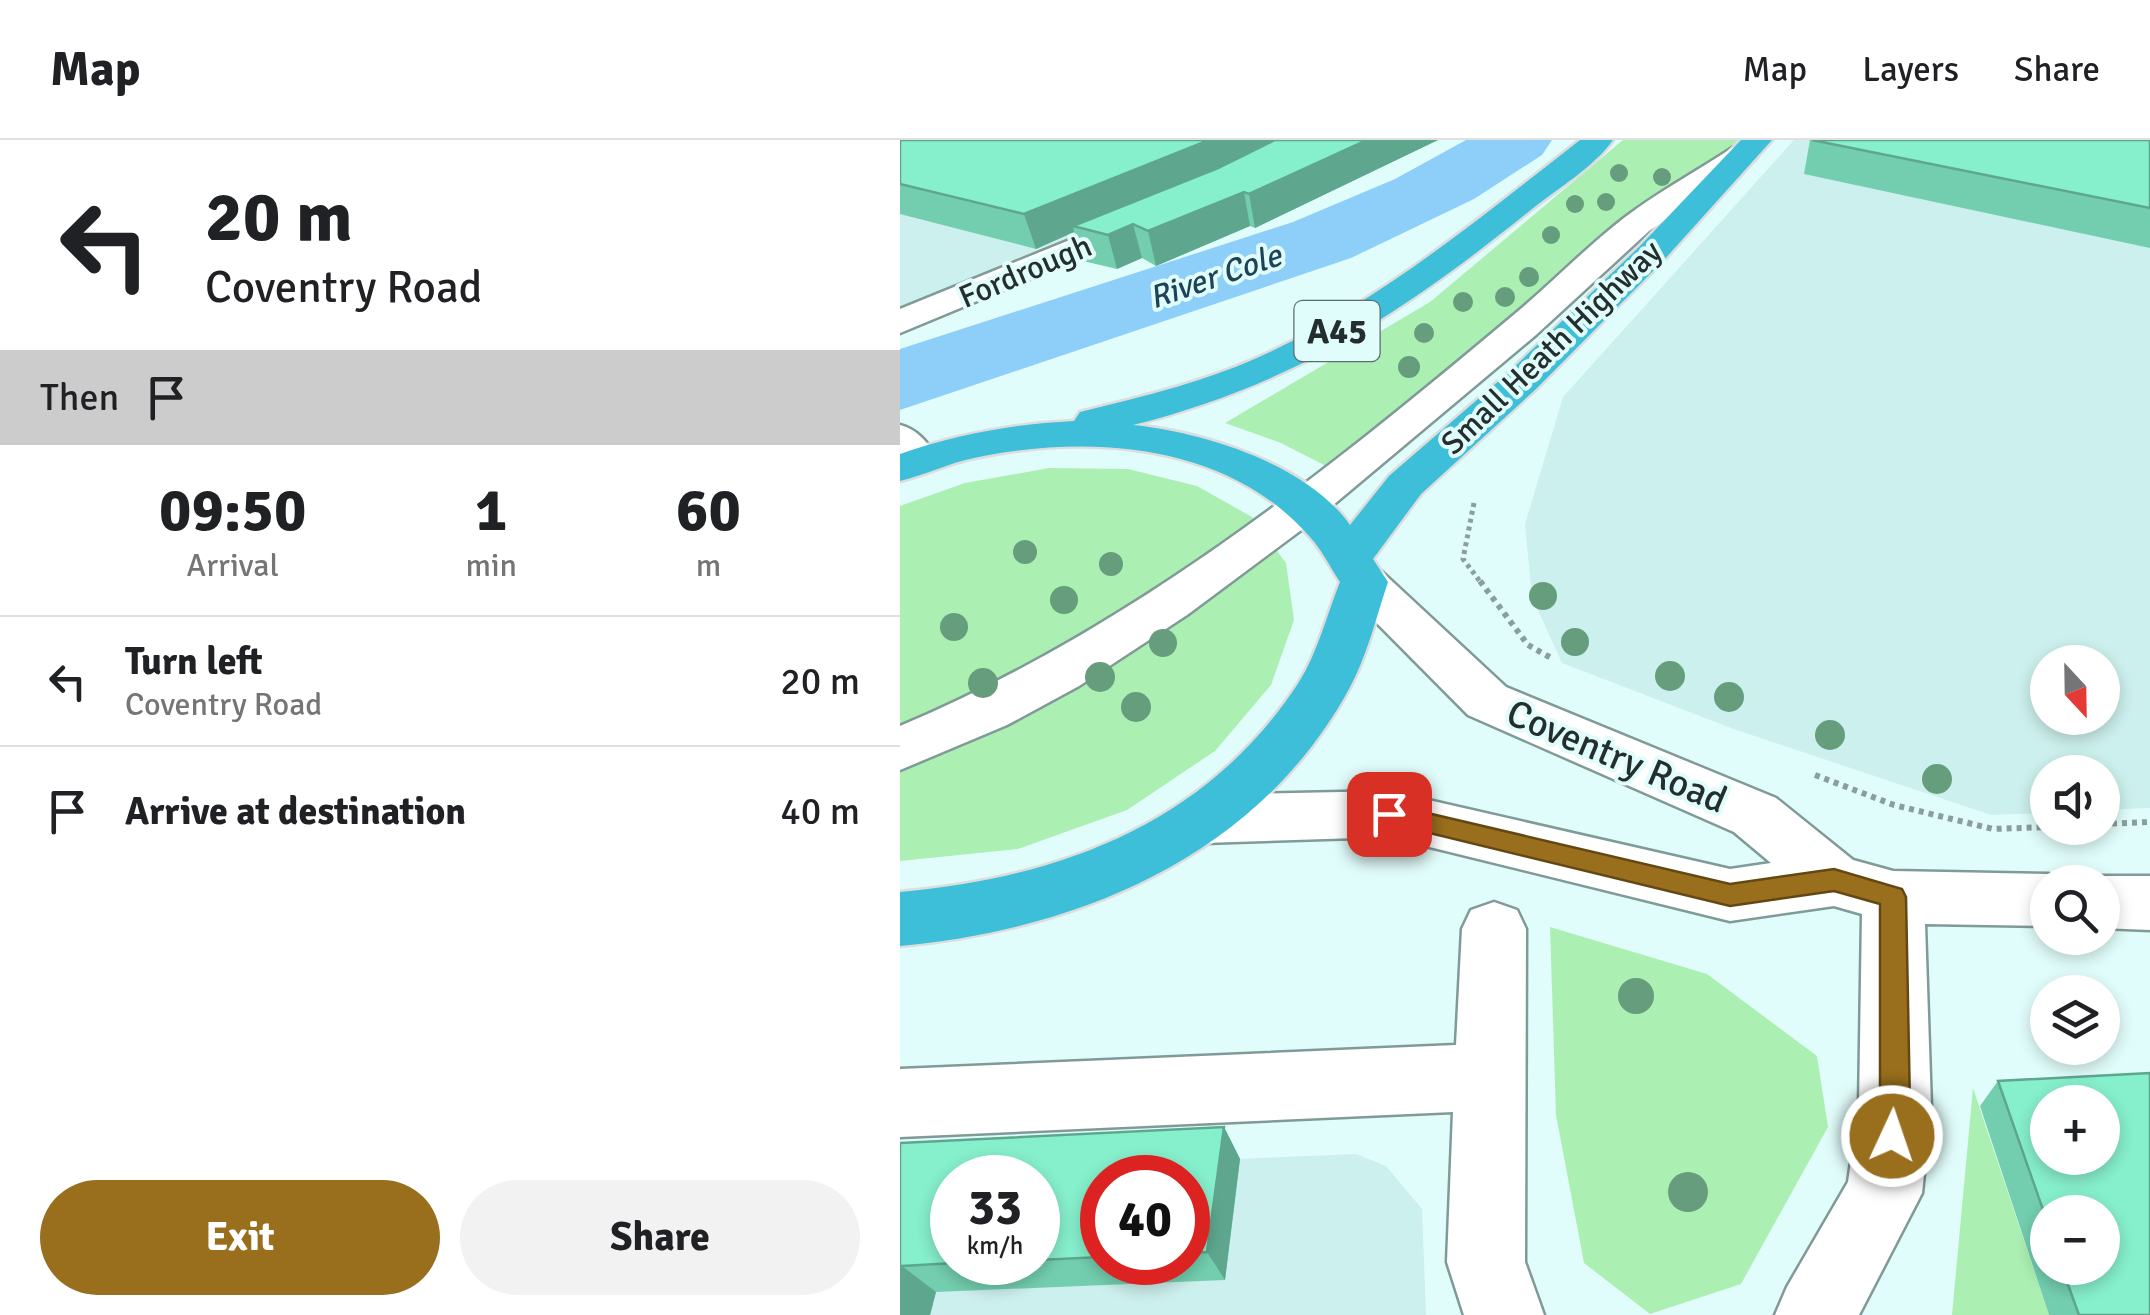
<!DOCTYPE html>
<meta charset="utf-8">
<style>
:root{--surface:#fff;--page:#f2f2f2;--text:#202124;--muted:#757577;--line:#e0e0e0;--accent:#996f1d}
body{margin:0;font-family:Signika,sans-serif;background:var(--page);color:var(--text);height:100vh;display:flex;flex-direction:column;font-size:38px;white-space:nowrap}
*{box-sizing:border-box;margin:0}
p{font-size:32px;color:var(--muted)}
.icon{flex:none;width:55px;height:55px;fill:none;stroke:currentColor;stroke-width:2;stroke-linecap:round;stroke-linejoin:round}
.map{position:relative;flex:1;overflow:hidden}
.drawer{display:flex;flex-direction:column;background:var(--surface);width:900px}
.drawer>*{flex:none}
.guide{background:#fff;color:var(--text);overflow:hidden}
.needle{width:65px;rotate:158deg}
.tools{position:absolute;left:1130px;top:505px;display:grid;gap:20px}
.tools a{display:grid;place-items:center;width:90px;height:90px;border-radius:50%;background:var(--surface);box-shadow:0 5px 15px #0003;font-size:50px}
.speed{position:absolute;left:30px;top:1015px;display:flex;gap:20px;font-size:50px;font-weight:700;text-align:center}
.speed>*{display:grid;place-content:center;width:130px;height:130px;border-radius:50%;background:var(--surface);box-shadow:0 5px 15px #0003;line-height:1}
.speed small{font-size:25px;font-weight:400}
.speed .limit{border:15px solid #d22;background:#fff;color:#111}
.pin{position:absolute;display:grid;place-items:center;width:85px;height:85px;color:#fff;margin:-42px;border-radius:20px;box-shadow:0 5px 15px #0006}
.me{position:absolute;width:110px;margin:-55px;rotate:3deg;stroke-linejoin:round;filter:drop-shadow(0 0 8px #0008)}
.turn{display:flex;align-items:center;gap:35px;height:210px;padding:0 40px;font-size:45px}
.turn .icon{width:130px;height:130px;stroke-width:2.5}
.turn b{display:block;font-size:70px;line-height:85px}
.then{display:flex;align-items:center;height:95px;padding:0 40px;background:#0003;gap:20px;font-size:38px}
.eta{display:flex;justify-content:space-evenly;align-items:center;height:170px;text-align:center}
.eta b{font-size:60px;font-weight:700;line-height:70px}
.cta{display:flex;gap:20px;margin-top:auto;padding:20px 40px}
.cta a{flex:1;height:115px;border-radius:60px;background:var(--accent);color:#fff;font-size:40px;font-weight:700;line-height:115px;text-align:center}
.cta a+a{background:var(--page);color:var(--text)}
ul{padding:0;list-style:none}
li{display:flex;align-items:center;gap:30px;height:130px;padding:0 40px;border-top:2px solid var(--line)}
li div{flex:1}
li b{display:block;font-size:38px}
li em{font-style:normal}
header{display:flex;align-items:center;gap:60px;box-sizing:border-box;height:140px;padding:0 50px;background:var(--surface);border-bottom:2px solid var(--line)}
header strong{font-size:48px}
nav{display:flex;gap:55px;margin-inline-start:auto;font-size:35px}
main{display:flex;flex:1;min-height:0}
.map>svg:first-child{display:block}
.built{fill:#ccf0ed;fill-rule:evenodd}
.green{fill:#acefb2}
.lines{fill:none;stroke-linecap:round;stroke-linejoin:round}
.river{fill:#8dcff9;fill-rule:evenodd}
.minor-casing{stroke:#809a98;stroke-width:5}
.highway-casing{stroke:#dcdede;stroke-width:5}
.path-far1{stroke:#8a9e9d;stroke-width:5;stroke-dasharray:4 4;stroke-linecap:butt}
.path{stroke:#8a9e9d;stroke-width:6;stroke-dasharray:5 5;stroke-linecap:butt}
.minor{fill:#fff;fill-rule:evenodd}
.highway{fill:#3dbfd9;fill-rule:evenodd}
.tree{fill:#659d7d}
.wall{fill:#73ceaf;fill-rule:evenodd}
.shaded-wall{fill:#5ea78e}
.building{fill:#86efcb;stroke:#5ea78e;stroke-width:2.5;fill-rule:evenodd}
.route{fill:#996f1d;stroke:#634813;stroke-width:2.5}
.labels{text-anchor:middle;stroke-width:8;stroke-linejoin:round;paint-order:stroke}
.far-street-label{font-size:32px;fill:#242e2e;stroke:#e1fdfb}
.far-water-label{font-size:32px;font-style:italic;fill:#1e4359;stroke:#e1fdfb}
.shield{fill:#e1fdfb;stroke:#5d6c6c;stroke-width:2.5}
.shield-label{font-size:35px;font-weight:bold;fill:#242e2e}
.street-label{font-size:38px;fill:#242e2e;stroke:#e1fdfb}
</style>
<header>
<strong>Map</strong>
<nav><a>Map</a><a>Layers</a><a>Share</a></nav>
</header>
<main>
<section class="drawer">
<div class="guide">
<div class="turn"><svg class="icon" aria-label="left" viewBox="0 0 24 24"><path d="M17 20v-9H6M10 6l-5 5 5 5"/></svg><div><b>20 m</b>Coventry Road</div></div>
<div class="then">Then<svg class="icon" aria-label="arrive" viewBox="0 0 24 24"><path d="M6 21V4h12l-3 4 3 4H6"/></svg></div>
</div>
<div class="eta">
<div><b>09:50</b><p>Arrival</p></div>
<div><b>1</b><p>min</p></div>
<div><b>60</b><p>m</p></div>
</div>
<ul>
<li><svg class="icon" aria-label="left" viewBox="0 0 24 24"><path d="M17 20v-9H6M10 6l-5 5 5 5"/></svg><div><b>Turn left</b><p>Coventry Road</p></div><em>20 m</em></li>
<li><svg class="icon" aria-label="arrive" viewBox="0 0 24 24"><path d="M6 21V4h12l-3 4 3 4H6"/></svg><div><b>Arrive at destination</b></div><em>40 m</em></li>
</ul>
<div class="cta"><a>Exit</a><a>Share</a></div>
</section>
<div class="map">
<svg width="1250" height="1175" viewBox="0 0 1250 1175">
<rect width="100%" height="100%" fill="#e1fdfb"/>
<g class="built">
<polygon points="0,0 230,77 0,172"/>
<path d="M894,0h356v668l-47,2 -1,-38h-54l-1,41 -56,2 -260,-87 -169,-65 -30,-66 -7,-73 38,-127zM1148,522h54v56h-54z"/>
<path d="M456,1014l30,12 36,43 4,106h-526v-137l93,-9zM52,1038h86v84h-86zM202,1038h86v84h-86z"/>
</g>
<g class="green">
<polygon points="723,0 838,0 818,21 723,82 430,328 381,303 325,283 530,162"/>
<polygon points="149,328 228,329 297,346 352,377 386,423 394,480 371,545 315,611 227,670 118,709 0,721 0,366 65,343"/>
<polygon points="650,787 807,834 917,916 928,987 841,1144 750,1174 684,1123 656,975"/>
<polygon points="1073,948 1149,1175 1052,1175"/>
</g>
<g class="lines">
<polygon class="river" points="566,0 652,0 642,15 574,59 451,118 0,270 0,209 393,82 495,39"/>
<defs>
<g id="minor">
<path d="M843,5l11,3 4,6 -4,6 -105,71 -112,103 -217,182 -133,99 -108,71 -72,39 -107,45v-44c227,-95 423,-251 610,-408 39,-32 74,-69 114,-100 34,-26 73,-47 108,-70z"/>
<polygon points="246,69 258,72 262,79 258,86 0,193 0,169"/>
<path d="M0,285c19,5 28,19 40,35l-7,9 -15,4 -18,-7z"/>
<polygon points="464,426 481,431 606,547 876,658 953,720 993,731 1148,734 1170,741 1148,742 1148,786 1025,784 1031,967 1022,1053 959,1175 875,1175 887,1147 948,1042 959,967 962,774 934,766 830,781 489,697 304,703 283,696 275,679 283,662 304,655 489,651 830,729 871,723 834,692 568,575 447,453 440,442 447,431"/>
<polygon points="1202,736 1250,736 1250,790 1202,788 1202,742 1182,742"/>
<polygon points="594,762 617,770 626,789 625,1122 644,1175 564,1175 547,1122 553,972 0,997 0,929 556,905 562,789 571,770"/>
</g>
<path id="highway" d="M680,0h33c-19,27 -56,49 -81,69 -129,104 -237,175 -399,216 70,7 174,39 217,100l39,-49 119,-103 131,-126 102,-107h31l-109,121 -127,128 -115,105 -48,65 15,23c-12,36 -21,74 -39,107 -91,167 -269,240 -449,257v-54c160,-14 308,-69 399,-210 19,-30 28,-68 41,-100 -10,-15 -18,-32 -30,-45 -83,-95 -222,-103 -336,-79 -25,5 -49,17 -74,23v-27c58,-20 114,-30 174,-33l6,-9c65,-16 129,-31 190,-60 114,-54 211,-135 310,-212z"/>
</defs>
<use href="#minor" class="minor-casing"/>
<use href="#highway" class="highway-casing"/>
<polyline class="path-far1" points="574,363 563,419 582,444"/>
<g class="path">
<polyline points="580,441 628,505 653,519"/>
<polyline points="915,635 994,665 1093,689 1148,687"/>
<polyline points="1202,684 1250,682"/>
</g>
<use href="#minor" class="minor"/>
<use href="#highway" class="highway"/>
</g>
<g class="tree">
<circle cx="719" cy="33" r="9"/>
<circle cx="762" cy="37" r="9"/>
<circle cx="706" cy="62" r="9"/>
<circle cx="675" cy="64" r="9"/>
<circle cx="651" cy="95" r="9"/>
<circle cx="629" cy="137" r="10"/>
<circle cx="605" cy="157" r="10"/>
<circle cx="563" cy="162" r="10"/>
<circle cx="524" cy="193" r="10"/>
<circle cx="509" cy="227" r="11"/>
<circle cx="125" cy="412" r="12"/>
<circle cx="211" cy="424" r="12"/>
<circle cx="643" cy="456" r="14"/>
<circle cx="164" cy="460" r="14"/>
<circle cx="54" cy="487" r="14"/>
<circle cx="675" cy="502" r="14"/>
<circle cx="263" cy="503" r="14"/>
<circle cx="770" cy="536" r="15"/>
<circle cx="200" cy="537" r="15"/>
<circle cx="83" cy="543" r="15"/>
<circle cx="829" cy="557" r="15"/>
<circle cx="236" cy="567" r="15"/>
<circle cx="930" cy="595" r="15"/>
<circle cx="1037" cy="639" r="15"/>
<circle cx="736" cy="856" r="18"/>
<circle cx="788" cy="1052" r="20"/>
</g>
<g class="wall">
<polygon points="0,0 538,0 355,88 350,86 256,126 242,118 217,129 183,121 174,92 136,109 0,74"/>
<polygon points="910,0 1250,0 1250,108 904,34"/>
<path d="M1098,941l152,234h-101l-69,-209zM1148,1072l54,56h-54z"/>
<path d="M324,987l16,32 -15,121 -289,12 -6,23h-30v-172zM138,1038v84h-86zM202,1038h86v84h-86z"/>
</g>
<g class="shaded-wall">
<polygon points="309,0 381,0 299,41 173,86 174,92 136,109 124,74"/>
<polygon points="467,0 538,0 355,88 349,54"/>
<polygon points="344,52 350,86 256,126 248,91"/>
<polygon points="233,84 242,118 217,129 208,95"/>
<polygon points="324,987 340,1019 325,1140 307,1112"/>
<polygon points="2,1126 36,1152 30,1175 0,1175 0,1131"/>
</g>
<g class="building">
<polygon points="0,0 309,0 124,74 0,44"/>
<polygon points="375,0 467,0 349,54 344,52 248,91 233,84 208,95 173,86 318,28"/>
<polygon points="912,0 1250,0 1250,68"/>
<path d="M1250,933v242h-71l-17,-47h40v-56h-54v12l-50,-143zM1148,962h54v56h-54z"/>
<polygon points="324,987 307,1112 288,1113 288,1038 202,1038 202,1117 138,1120 138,1038 52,1038 52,1122 73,1122 2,1126 0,1131 0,1003"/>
</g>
<polygon class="route" points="489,664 830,744 934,729 1002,749 1006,757 1010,967 1002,1006 992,1011 981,1006 976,996 980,967 980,764 934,751 830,766 480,681 477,674 480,667"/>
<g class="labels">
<g class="far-street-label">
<text transform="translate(125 131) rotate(-23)" y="11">Fordrough</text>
<text transform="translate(651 207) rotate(-44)" y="11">Small Heath Highway</text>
</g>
<g class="far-water-label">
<text transform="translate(315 136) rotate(-19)" y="11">River Cole</text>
</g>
<rect class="shield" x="394.5" y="161" width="85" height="60" rx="8"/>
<g class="shield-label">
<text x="437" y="203">A45</text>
</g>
<g class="street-label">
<text transform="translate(717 616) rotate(23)" y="13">Coventry Road</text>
</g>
</g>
</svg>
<div class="tools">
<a><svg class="needle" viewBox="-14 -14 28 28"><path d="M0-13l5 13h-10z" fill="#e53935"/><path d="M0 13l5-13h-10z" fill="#757577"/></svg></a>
<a><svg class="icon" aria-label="sound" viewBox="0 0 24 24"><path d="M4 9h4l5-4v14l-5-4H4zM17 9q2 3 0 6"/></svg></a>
<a><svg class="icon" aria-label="search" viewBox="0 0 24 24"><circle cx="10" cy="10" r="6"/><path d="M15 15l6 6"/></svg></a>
<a><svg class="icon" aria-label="layers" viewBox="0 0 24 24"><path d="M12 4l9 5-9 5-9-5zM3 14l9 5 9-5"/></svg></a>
<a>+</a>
<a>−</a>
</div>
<div class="speed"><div>33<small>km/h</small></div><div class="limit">40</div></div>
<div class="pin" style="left:489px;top:674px;background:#d93025"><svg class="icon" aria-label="arrive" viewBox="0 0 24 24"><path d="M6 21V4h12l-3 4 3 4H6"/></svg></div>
<svg class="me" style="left:992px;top:996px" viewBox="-20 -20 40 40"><circle r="17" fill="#996f1d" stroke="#fff" stroke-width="3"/><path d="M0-11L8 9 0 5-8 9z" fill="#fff"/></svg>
</div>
</main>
